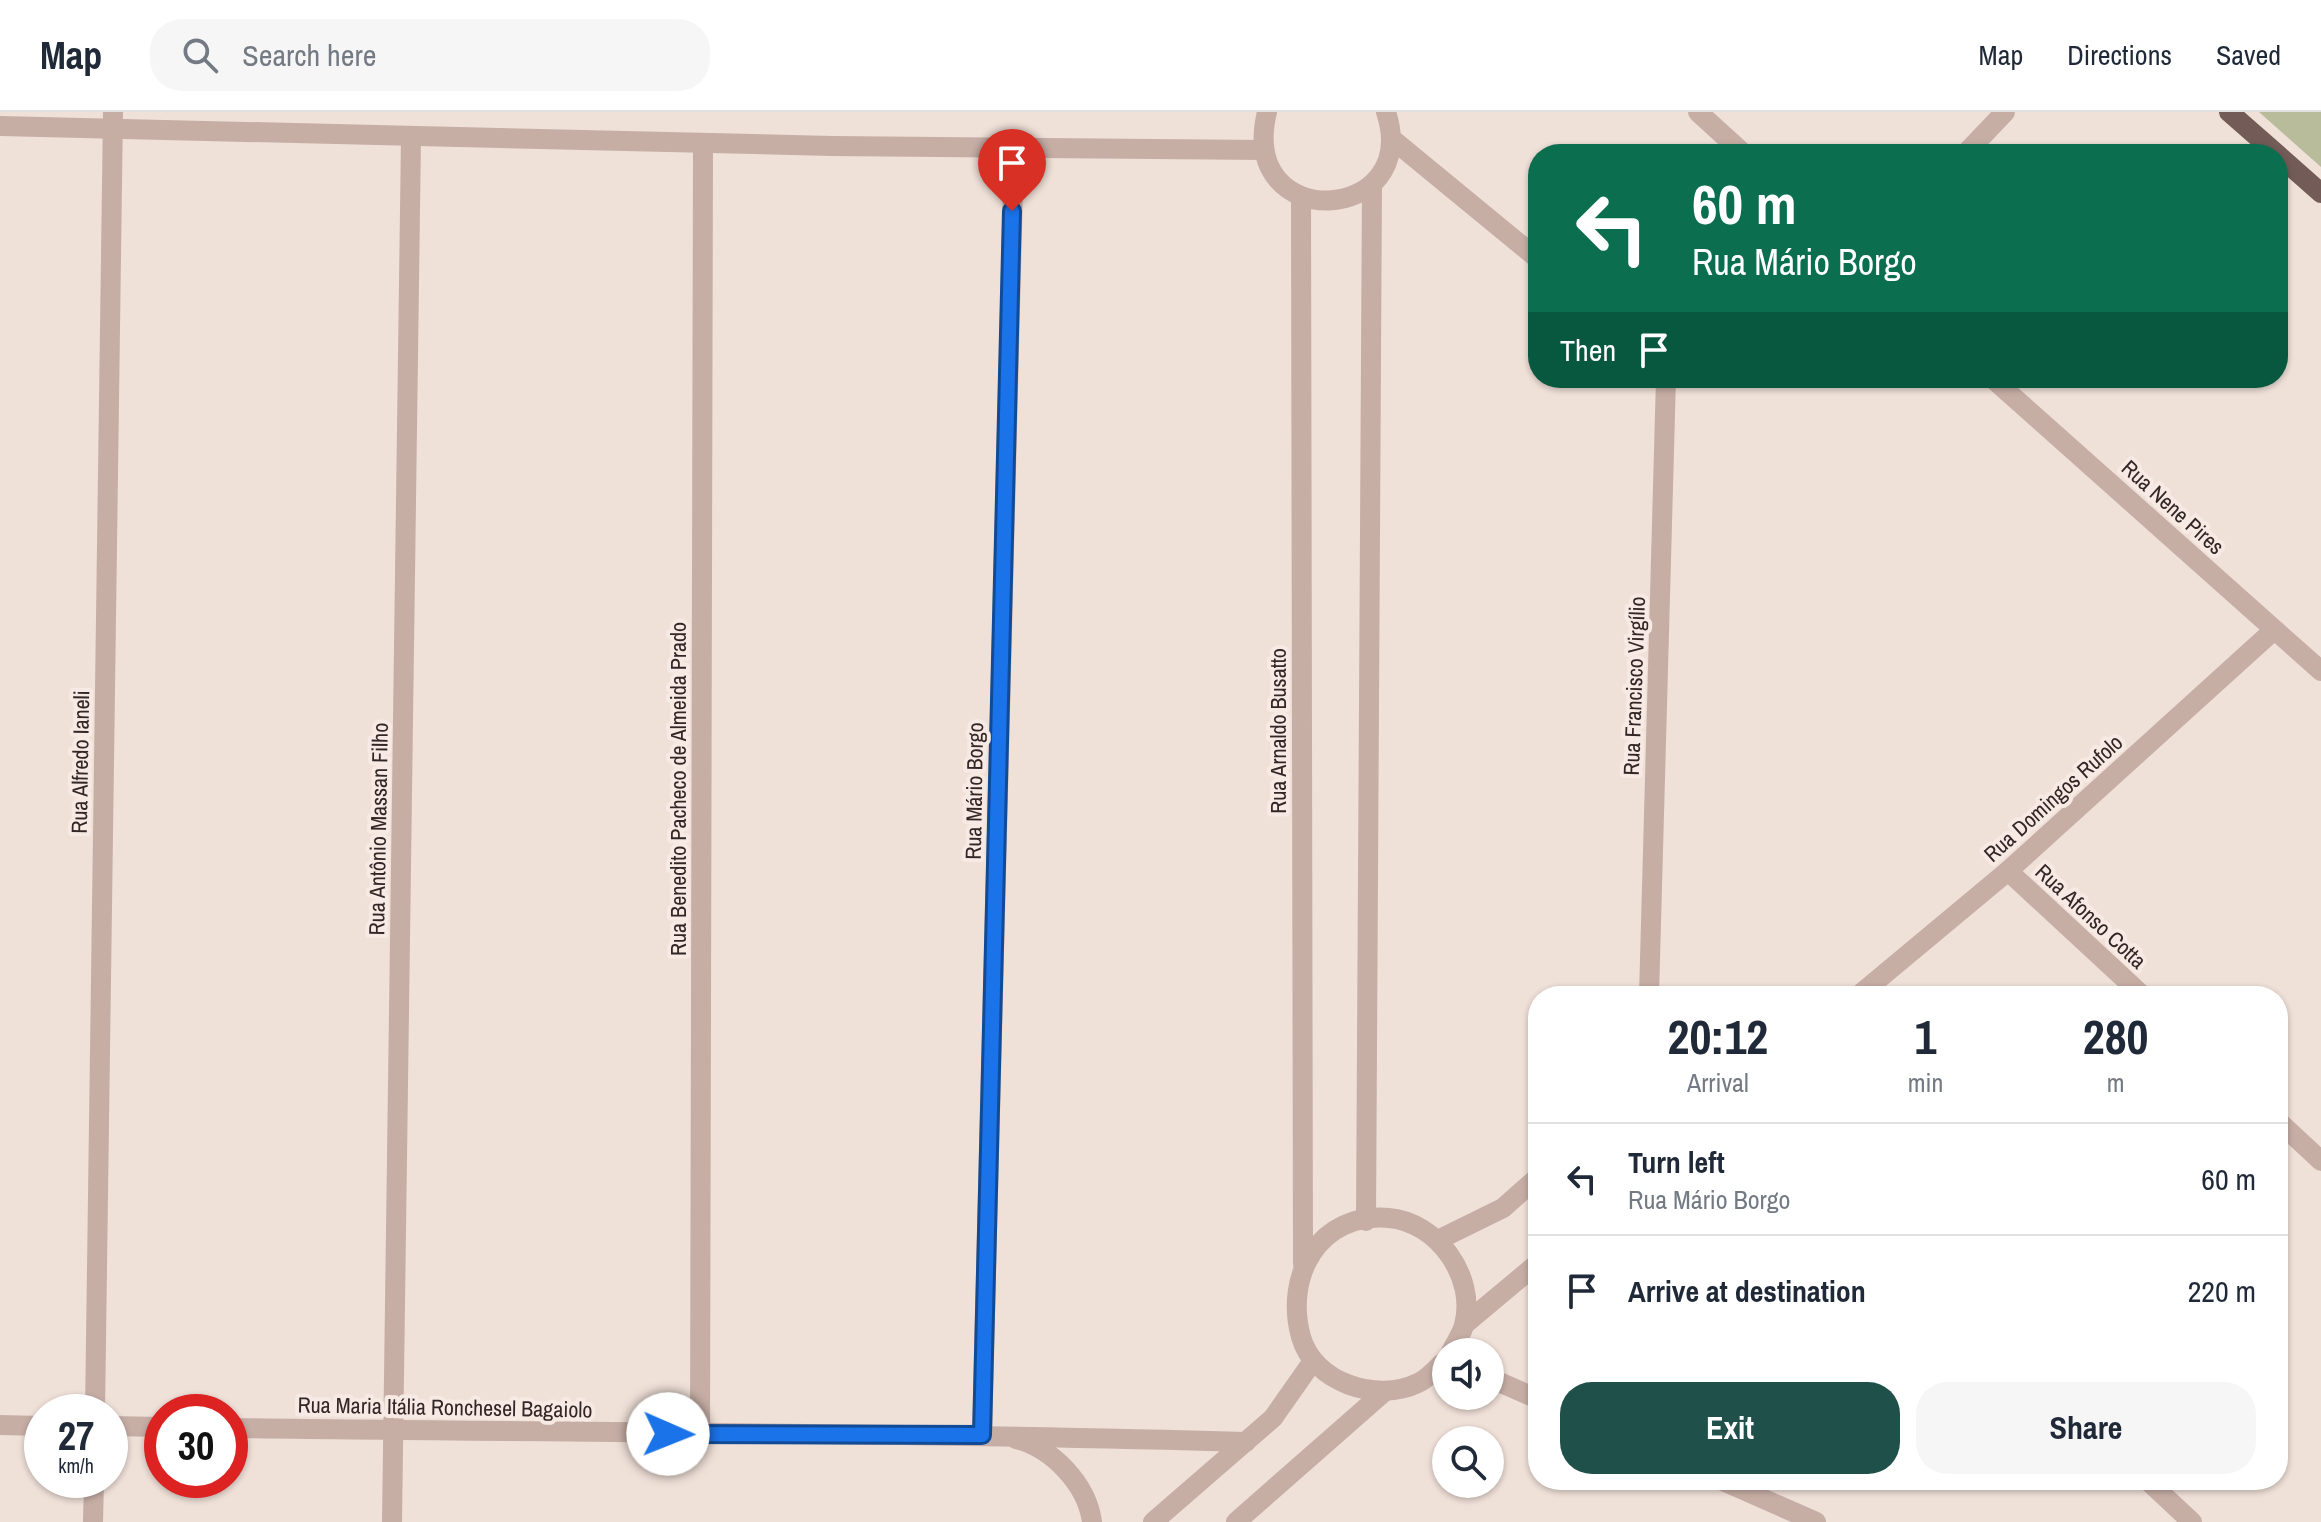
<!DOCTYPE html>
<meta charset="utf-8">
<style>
:root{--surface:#fff;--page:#f6f6f7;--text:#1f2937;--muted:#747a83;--line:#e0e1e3;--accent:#1f504a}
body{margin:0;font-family:"Archivo Narrow",sans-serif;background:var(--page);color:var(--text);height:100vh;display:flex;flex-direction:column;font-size:30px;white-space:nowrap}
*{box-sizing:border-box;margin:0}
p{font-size:26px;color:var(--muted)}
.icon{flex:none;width:44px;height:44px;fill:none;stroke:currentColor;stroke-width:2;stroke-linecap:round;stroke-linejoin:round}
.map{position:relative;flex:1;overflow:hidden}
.sheet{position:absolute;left:1528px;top:874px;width:760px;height:504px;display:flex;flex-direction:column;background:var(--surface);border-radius:32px;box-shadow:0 2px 6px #0004}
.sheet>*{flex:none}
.banner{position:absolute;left:1528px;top:32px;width:760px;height:244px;border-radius:32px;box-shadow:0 2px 6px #0004;background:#0b6e4f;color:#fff;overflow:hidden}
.fabs{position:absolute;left:1432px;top:1226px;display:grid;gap:16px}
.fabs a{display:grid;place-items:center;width:72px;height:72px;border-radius:50%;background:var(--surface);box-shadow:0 2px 6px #0004;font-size:40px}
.speed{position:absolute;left:24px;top:1282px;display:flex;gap:16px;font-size:40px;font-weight:700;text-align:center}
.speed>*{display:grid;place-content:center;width:104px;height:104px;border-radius:50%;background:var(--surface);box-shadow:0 2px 6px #0004;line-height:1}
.speed small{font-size:20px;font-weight:400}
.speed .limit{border:12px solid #d22;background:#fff;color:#111}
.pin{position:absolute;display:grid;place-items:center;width:68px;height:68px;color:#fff;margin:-82px -34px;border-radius:50% 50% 50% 0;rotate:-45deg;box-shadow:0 0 8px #0007}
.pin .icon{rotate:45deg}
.me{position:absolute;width:88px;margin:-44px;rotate:91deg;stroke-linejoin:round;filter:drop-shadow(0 0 6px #0008)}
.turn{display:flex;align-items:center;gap:28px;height:168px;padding:0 32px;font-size:36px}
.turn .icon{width:104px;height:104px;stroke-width:2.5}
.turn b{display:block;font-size:56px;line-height:68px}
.then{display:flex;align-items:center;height:76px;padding:0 32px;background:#0003;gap:16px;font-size:30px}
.eta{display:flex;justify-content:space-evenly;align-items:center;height:136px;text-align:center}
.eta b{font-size:48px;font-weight:800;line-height:56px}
.cta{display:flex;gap:16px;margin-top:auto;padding:16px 32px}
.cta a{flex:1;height:92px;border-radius:32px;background:var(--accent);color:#fff;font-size:32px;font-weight:800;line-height:92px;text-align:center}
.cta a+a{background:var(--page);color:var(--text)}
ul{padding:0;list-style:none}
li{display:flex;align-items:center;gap:24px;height:112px;padding:0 32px;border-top:2px solid var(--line)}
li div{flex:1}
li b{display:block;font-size:30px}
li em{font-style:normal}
header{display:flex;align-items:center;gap:48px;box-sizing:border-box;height:112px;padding:0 40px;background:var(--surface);border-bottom:2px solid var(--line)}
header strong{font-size:38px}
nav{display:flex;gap:44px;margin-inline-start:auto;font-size:28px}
.search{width:560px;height:72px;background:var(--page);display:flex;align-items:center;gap:20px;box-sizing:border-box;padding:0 28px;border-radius:32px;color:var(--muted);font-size:30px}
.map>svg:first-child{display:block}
.green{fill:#b8bc9a}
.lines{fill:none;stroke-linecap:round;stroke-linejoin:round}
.minor{stroke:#c6aea5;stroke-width:20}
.major{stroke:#735c58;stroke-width:20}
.route-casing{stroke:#114b97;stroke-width:20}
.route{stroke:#1a73e8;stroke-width:14}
.labels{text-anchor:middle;stroke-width:8;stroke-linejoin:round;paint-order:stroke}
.street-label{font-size:22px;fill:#322726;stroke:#f7eae4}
</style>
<header>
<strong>Map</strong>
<div class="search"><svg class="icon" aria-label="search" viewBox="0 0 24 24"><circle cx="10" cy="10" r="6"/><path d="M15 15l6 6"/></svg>Search here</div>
<nav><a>Map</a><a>Directions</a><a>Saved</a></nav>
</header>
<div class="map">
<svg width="2321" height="1410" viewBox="0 0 2321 1410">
<rect width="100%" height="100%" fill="#efe0d8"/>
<polygon class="green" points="2259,0 2321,0 2321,55"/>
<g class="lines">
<g class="minor">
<path d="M1267,0c-30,124 156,112 119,0"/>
<polyline points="1698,0 1744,42"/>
<polyline points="0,14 832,34 1264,38"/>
<polyline points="1392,27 1538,147"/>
<polyline points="1965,42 2005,0"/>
<polyline points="1301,86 1303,1152"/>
<polyline points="1992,266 2321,559"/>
<polyline points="2008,759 2143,884"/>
<polyline points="1649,884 1666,266"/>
<polyline points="1858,884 2008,759 2274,518"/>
<polyline points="2278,1009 2321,1049"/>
<polyline points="1366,1109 1372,73"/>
<polyline points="1438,1128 1503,1096 1538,1065"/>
<polyline points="1465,1212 1538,1151"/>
<path d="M1446,1248c-9,7 -18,19 -28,23 -41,20 -104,0 -117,-46 -17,-61 18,-125 88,-119 48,4 88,59 75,107 -2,9 -9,18 -13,27"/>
<polyline points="1490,1266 1538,1287"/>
<polyline points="95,1300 113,0"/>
<polyline points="0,1313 42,1314"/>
<polyline points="110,1314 162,1315"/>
<path d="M230,1316c339,5 678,4 1016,14"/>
<polyline points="700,1323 703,31"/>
<polyline points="982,1323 1014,36"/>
<path d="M1016,1327c36,9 71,45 76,83"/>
<polyline points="1721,1368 1816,1410"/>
<polyline points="2147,1368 2192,1410"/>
<polyline points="93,1410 94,1368"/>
<polyline points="392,1410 411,25"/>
<polyline points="1153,1410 1273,1306 1313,1249"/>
<polyline points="1236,1410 1384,1280"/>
</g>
<g class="major">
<polyline points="2229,0 2277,42"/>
<polyline points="2278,43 2321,81"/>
</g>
</g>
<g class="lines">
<defs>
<polyline id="route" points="668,1322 982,1323 1012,99"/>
</defs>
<use href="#route" class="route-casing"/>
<use href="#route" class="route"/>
</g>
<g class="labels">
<g class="street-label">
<text transform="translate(2173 395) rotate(42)" y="8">Rua Nene Pires</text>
<text transform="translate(1634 574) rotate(-88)" y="8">Rua Francisco Virgílio</text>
<text transform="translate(1278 619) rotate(-90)" y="8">Rua Arnaldo Busatto</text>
<text transform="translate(80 650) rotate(-89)" y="8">Rua Alfredo Ianeli</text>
<text transform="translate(678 677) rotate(-90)" y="8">Rua Benedito Pacheco de Almeida Prado</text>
<text transform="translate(974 679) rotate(-89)" y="8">Rua Mário Borgo</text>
<text transform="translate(2053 686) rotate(-42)" y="8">Rua Domingos Rufolo</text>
<text transform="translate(378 717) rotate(-89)" y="8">Rua Antônio Massan Filho</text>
<text transform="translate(2091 804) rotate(43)" y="8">Rua Afonso Cotta</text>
<text transform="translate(445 1295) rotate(1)" y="8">Rua Maria Itália Ronchesel Bagaiolo</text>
</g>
</g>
</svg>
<div class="fabs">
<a><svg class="icon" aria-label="sound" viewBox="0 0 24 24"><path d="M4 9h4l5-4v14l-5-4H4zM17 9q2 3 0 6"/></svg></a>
<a><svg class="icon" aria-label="search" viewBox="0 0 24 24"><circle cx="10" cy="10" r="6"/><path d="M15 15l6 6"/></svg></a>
</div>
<div class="speed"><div>27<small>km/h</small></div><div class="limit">30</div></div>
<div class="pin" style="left:1012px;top:99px;background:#d93025"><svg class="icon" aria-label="arrive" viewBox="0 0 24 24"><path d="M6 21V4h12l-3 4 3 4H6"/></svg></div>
<svg class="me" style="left:668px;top:1322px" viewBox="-20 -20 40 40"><circle r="19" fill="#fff"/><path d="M0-13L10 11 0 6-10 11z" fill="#1a73e8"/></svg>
<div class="banner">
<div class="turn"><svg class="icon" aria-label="left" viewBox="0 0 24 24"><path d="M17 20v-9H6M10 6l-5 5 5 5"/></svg><div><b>60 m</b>Rua Mário Borgo</div></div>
<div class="then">Then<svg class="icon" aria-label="arrive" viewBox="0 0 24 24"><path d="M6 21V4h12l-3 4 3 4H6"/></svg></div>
</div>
<section class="sheet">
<div class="eta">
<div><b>20:12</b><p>Arrival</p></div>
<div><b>1</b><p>min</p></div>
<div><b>280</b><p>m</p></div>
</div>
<ul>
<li><svg class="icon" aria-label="left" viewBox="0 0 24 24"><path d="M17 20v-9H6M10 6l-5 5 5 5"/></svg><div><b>Turn left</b><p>Rua Mário Borgo</p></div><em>60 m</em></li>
<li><svg class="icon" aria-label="arrive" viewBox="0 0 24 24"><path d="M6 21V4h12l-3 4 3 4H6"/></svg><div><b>Arrive at destination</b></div><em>220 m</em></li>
</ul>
<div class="cta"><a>Exit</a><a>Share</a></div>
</section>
</div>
